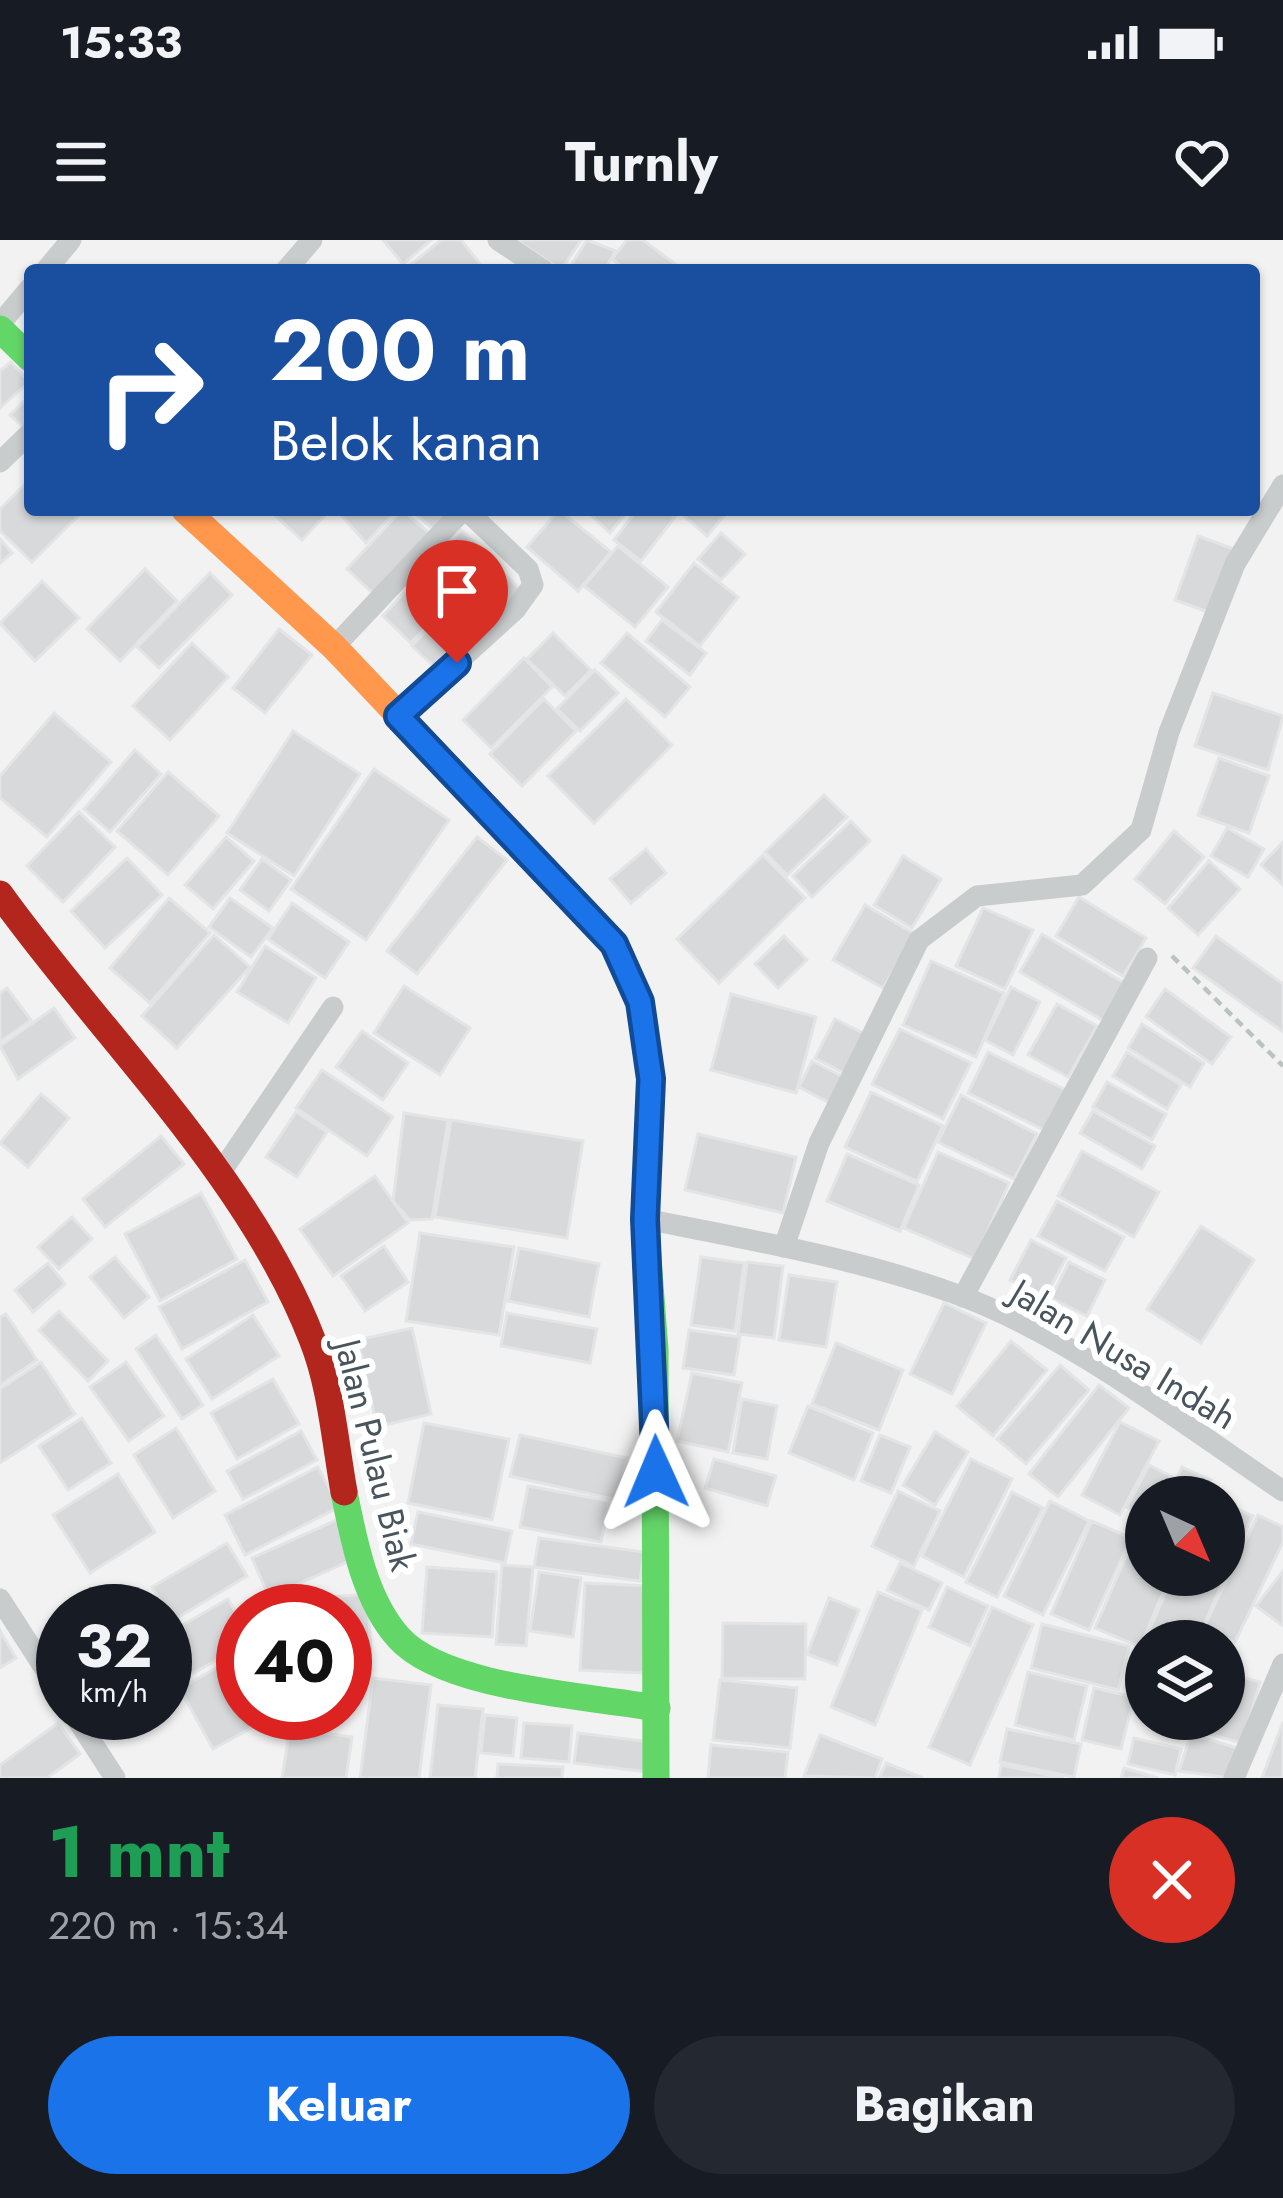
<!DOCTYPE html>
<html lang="id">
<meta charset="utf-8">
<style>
:root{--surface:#171b24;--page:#242831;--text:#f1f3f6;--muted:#9ea1a6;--accent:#1a73e8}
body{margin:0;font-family:Jost,sans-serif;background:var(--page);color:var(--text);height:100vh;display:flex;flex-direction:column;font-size:45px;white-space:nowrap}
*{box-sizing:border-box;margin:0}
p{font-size:39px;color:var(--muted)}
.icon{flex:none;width:66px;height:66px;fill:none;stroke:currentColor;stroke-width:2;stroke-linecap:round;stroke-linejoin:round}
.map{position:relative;height:1538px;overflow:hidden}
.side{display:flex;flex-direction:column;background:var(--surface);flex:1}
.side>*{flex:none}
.hud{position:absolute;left:24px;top:24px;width:1236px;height:252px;border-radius:12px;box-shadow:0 3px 9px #0004;background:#1a4fa0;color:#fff;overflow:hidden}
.needle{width:78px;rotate:136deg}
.buttons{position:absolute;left:1125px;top:1236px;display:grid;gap:24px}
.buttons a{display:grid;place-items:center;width:120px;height:120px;border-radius:50%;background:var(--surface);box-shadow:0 3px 9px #0004;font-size:60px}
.speed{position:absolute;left:36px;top:1344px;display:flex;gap:24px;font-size:60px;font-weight:700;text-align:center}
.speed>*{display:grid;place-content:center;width:156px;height:156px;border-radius:50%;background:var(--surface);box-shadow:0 3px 9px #0004;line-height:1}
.speed small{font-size:30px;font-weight:400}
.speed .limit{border:18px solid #d22;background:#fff;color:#111}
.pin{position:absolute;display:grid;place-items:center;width:102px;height:102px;color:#fff;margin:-123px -51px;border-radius:50% 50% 50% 0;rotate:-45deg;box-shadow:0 0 12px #0007}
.pin .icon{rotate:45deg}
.me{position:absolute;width:132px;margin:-66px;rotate:359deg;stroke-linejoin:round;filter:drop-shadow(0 0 9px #0008)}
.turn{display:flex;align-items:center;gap:42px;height:252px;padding:0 48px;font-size:54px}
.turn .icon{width:156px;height:156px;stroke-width:2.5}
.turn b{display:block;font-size:84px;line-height:102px}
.round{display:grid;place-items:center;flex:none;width:126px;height:126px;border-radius:63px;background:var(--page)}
.overview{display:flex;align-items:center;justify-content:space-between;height:204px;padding:0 48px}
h1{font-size:72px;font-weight:700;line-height:90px;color:#1e9e55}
.cta{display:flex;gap:24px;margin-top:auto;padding:24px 48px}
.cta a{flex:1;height:138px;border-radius:72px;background:var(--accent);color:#fff;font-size:48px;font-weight:700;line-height:138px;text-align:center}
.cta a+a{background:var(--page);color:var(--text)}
.status{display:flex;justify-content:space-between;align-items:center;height:84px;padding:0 60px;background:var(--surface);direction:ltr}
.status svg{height:33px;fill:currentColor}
header{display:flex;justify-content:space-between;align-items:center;height:156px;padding:0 48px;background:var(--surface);font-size:54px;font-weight:700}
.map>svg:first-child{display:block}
.building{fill:#d8d9da;stroke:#e3e4e5;stroke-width:3}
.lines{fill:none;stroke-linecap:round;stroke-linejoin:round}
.path{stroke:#b9c4c0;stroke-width:4.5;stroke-dasharray:9 6;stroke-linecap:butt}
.street{stroke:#c9cccd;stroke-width:21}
.fast{stroke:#63d668;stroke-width:27}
.slow{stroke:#ff974d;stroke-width:27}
.jam{stroke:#b3261e;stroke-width:27}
.route-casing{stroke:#114b97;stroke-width:30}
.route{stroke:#1a73e8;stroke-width:21}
.labels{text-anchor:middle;stroke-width:12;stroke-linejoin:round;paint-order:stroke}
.street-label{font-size:36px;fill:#49555d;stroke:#fff}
</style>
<div class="status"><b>15:33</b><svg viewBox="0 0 49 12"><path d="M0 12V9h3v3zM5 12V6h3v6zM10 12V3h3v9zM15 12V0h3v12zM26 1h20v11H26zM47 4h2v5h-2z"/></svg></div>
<header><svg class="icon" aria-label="menu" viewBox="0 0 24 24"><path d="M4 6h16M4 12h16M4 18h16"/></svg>Turnly<svg class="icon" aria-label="heart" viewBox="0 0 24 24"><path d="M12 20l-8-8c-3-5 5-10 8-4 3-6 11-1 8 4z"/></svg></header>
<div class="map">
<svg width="1283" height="1538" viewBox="0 0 1283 1538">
<rect width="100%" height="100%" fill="#f2f2f2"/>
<g class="building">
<polygon points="383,0 431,0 403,24"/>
<polygon points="441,0 461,0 485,30 404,30"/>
<polygon points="516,0 581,0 561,30"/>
<polygon points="587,0 616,11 604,30 568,30"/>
<polygon points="627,0 643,0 682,29 627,30 612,19"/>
<polygon points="11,122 29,142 0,168 0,131"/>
<polygon points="30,156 30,182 24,188 10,175"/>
<polygon points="30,239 30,270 84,270 32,322 0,291 0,269"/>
<polygon points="269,270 330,270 302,300"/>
<polygon points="337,270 397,270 366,303"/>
<polygon points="402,270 434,297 377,357 347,329"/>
<polygon points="411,270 453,270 434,290"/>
<polygon points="559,270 611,312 578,351 527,307"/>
<polygon points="586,270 628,270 610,293"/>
<polygon points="637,270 665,270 675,277 641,321 614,300"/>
<polygon points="688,270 729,270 707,296 683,275"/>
<polygon points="461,290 490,317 411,403 383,376"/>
<polygon points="721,293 745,314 721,340 698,319"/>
<polygon points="1198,296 1234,309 1211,373 1175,360"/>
<polygon points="0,299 12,313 0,323"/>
<polygon points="618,306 668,347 635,387 584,346"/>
<polygon points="492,322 521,350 441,433 412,406"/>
<polygon points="694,323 738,357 700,406 656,372"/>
<polygon points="145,329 177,361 120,421 87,389"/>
<polygon points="210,333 232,355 159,428 137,407"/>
<polygon points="42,341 79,378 35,421 0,383"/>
<polygon points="662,380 706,413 690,435 646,401"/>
<polygon points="279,389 312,415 265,473 233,448"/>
<polygon points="553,393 591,430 565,456 527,419"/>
<polygon points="627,393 690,447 665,477 601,423"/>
<polygon points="192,403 228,437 170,500 133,466"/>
<polygon points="524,418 552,447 491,508 463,480"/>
<polygon points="595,430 618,453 580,491 557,469"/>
<polygon points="1213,453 1283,476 1268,530 1195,506"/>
<polygon points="544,459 576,491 522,546 490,514"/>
<polygon points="626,459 672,505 594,583 548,536"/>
<polygon points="54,473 111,522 47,597 0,558 0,536"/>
<polygon points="293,491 360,534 294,636 227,593"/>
<polygon points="135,510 161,534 110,592 84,569"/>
<polygon points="1219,518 1269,536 1249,593 1198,575"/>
<polygon points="374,529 449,580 366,700 291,649"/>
<polygon points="168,532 219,576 168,635 117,591"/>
<polygon points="824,555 847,577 787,635 765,612"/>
<polygon points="79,572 115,607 63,662 27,626"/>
<polygon points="851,581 870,601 812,657 793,636"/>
<polygon points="1227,588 1264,609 1248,637 1211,616"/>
<polygon points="1174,591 1204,617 1165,664 1135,639"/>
<polygon points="226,597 254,621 213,669 185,645"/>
<polygon points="477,597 507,620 417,734 387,711"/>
<polygon points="1283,602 1283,645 1261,625"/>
<polygon points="646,609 666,633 631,663 610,639"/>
<polygon points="763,615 805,658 719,743 677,699"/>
<polygon points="903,616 941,639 912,688 874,665"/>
<polygon points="127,618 162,655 105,708 71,671"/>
<polygon points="262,619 291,640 269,671 240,650"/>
<polygon points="1209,621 1240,649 1198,695 1168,668"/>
<polygon points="1079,657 1146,698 1123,736 1056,696"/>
<polygon points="169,658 210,693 150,763 110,728"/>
<polygon points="230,658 273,688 251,717 209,687"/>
<polygon points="292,663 349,702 325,738 268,699"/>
<polygon points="865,665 915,694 883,748 833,720"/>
<polygon points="983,668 1033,690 1005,749 956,726"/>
<polygon points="1042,694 1126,744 1104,781 1020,732"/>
<polygon points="214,695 250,727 177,808 142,776"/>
<polygon points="784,696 807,720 778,748 755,724"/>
<polygon points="1216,696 1283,744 1283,792 1193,728"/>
<polygon points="265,706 316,738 288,783 237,752"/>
<polygon points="931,721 1004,753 976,817 903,785"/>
<polygon points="404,746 470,788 440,835 374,793"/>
<polygon points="1011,747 1040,762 1013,815 985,800"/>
<polygon points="7,748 31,780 0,802 0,753"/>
<polygon points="1165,749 1231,797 1212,824 1146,777"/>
<polygon points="731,754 816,777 796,853 711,830"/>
<polygon points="1057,764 1097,786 1068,837 1028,815"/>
<polygon points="54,768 75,798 18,839 0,806"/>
<polygon points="835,779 869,796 848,835 815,818"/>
<polygon points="1142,784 1204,823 1190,847 1128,808"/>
<polygon points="900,789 971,823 943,879 872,844"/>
<polygon points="362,791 408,823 383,860 336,827"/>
<polygon points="988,812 1066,850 1046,891 968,853"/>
<polygon points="1127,812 1181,845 1167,869 1113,836"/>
<polygon points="812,821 843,837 830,863 799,847"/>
<polygon points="322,830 393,877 367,916 296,868"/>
<polygon points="1107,842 1166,874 1152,900 1093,867"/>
<polygon points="871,852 943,886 917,941 845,907"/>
<polygon points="41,854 69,878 28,927 0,903"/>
<polygon points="961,855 1037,894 1014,939 938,902"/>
<polygon points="1093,871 1155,906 1142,929 1080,893"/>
<polygon points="296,872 327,892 297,937 266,917"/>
<polygon points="404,873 448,880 432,979 410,980 393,961"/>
<polygon points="451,880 583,901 567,998 435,977"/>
<polygon points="698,894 796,917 783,973 685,950"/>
<polygon points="161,896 184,924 105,987 83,959"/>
<polygon points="1082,911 1159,952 1134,997 1058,956"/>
<polygon points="938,912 1009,943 975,1019 904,988"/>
<polygon points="847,914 919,945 900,991 827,961"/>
<polygon points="375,936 408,983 333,1036 300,989"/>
<polygon points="201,953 237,1019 160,1061 125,994"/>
<polygon points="1057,961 1124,997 1105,1031 1038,996"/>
<polygon points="72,977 92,999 59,1029 38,1007"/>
<polygon points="1201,986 1254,1020 1201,1103 1147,1069"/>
<polygon points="420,993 514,1007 499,1095 406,1081"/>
<polygon points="1031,1000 1066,1018 1045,1058 1010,1040"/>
<polygon points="384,1006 408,1042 365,1071 341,1036"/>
<polygon points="519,1008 599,1024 589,1077 508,1061"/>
<polygon points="115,1017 149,1057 124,1078 90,1037"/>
<polygon points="701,1017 744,1023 735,1091 691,1085"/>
<polygon points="245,1020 268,1062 182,1109 159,1067"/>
<polygon points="747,1022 783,1026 774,1098 738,1094"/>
<polygon points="1069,1022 1105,1040 1087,1076 1051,1058"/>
<polygon points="48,1023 65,1044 33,1072 15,1050"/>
<polygon points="789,1035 837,1042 826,1107 779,1100"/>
<polygon points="944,1063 986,1083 952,1154 910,1134"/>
<polygon points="59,1071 108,1121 88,1141 39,1090"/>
<polygon points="507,1073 597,1089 590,1123 501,1106"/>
<polygon points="6,1074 37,1120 0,1145 0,1077"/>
<polygon points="253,1075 279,1116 212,1159 186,1119"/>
<polygon points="412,1088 431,1174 377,1187 358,1100"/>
<polygon points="689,1090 740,1097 734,1135 683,1128"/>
<polygon points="156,1095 203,1165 182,1179 136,1109"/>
<polygon points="1011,1101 1047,1130 993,1196 957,1166"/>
<polygon points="836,1103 903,1130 879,1190 812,1164"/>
<polygon points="41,1122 75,1174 0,1223 0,1149"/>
<polygon points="126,1122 164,1176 129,1201 90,1147"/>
<polygon points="1060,1125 1089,1150 1026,1224 997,1199"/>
<polygon points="692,1133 742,1143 728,1212 677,1201"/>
<polygon points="273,1139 299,1184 237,1219 211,1173"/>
<polygon points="1099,1145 1129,1168 1058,1257 1029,1234"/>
<polygon points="742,1159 777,1166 767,1219 733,1213"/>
<polygon points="808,1166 873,1193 854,1240 789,1213"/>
<polygon points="82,1178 111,1223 68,1250 39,1206"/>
<polygon points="1120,1182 1159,1201 1120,1275 1082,1255"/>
<polygon points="424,1183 509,1199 492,1280 408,1263"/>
<polygon points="176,1188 215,1251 173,1278 134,1215"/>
<polygon points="301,1191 317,1220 243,1259 227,1231"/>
<polygon points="935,1192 968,1212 935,1265 903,1245"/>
<polygon points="520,1195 627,1218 617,1260 510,1236"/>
<polygon points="880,1195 910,1207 891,1253 861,1241"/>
<polygon points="714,1219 776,1236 767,1266 705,1248"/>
<polygon points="971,1219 1012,1239 964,1337 922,1316"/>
<polygon points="1149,1225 1174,1238 1164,1257 1146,1257 1146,1277 1127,1267"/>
<polygon points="318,1227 339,1267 245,1315 225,1275"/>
<polygon points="1182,1227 1211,1240 1203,1257 1169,1257"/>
<polygon points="118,1234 155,1292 90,1333 53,1275"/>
<polygon points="528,1246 609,1261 601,1302 520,1287"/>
<polygon points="898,1251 940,1271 914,1326 872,1306"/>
<polygon points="1012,1252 1043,1268 997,1357 966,1342"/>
<polygon points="1050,1261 1089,1281 1043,1375 1004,1356"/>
<polygon points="1224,1263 1253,1276 1231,1323 1224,1320"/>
<polygon points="418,1272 512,1291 505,1323 411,1304"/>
<polygon points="1258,1275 1283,1287 1283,1302 1235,1402 1204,1387"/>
<polygon points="339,1279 356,1318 269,1357 252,1318"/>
<polygon points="1092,1281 1131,1298 1089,1390 1051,1374"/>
<polygon points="539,1298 644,1312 640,1341 534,1327"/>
<polygon points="227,1303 247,1336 172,1381 152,1347"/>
<polygon points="1131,1305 1146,1312 1146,1335 1170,1335 1140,1407 1095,1388"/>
<polygon points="900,1323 942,1343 929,1370 887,1350"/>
<polygon points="502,1325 533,1327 526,1406 496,1404"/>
<polygon points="1224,1325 1229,1327 1197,1401 1146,1401 1142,1406 1174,1335 1224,1335"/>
<polygon points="427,1327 497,1332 492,1397 422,1393"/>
<polygon points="1283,1331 1283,1386 1256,1366"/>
<polygon points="539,1332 581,1338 573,1397 530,1391"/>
<polygon points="585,1343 648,1346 643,1433 580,1430"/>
<polygon points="947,1347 988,1366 970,1406 929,1387"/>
<polygon points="147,1352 159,1371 117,1371"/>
<polygon points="878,1352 922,1370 875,1485 831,1467"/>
<polygon points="367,1354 371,1408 345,1410 345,1371 267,1371 267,1362"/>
<polygon points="829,1358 859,1370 837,1425 807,1414"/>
<polygon points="228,1359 243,1385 243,1405 165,1449 165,1395"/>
<polygon points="992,1367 1033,1385 970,1525 929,1507"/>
<polygon points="723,1383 806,1384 805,1439 722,1438"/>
<polygon points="1042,1384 1129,1406 1118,1450 1031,1428"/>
<polygon points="0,1391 16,1418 0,1428"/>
<polygon points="221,1425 255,1486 213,1509 180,1449"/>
<polygon points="345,1427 347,1478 256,1476 345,1473"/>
<polygon points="1028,1432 1087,1446 1074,1500 1015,1485"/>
<polygon points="1224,1432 1260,1442 1242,1503 1194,1490 1197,1479 1224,1479"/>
<polygon points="373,1438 431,1445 419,1538 360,1538"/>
<polygon points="720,1440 797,1448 790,1508 713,1500"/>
<polygon points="1094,1448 1134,1457 1121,1509 1082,1500"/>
<polygon points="438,1465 483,1469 475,1538 430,1538"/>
<polygon points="485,1475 517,1478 513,1516 481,1513"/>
<polygon points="1283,1482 1283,1538 1262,1538"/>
<polygon points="58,1483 80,1514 47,1538 0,1538 0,1525"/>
<polygon points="524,1483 572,1486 569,1522 521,1518"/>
<polygon points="290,1488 352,1497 346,1538 282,1538"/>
<polygon points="1007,1489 1081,1504 1074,1537 1000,1522"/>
<polygon points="578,1493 652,1502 648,1532 574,1523"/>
<polygon points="1191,1494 1240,1509 1231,1538 1179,1531"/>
<polygon points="820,1495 882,1519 875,1538 804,1536"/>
<polygon points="1134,1498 1181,1509 1175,1535 1128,1524"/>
<polygon points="711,1505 788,1512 785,1538 708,1538"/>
<polygon points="886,1523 923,1538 879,1538"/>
<polygon points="498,1524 563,1527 562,1538 497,1538"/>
<polygon points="1001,1525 1064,1538 999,1538"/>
<polygon points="1124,1528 1158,1538 1121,1538"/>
</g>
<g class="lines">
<polyline class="path" points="1172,716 1283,826"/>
<g class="street">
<polyline points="498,0 543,30"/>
<polyline points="46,30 71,0"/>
<polyline points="286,30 312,0"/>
<polyline points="0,84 30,48"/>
<polyline points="0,222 30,193"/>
<polyline points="334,407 463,270"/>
<polyline points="398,476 515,370 533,345 528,329 466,270"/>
<polyline points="219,935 333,767"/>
<path d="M645,979c106,21 217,40 319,78 114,44 217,126 319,194"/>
<polyline points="784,1007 819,903 919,700 977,656 1082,645 1141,590 1169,492 1235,324 1283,245"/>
<polyline points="963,1057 1147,718"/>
<polyline points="0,1359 63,1457"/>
<polyline points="73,1473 115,1538"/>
<polyline points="1234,1538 1283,1424"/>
</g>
<g class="fast">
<polyline points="0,89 30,118"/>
<polyline points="535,619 614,704 640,762 651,839 645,979 655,1110 656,1538"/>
<path d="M344,1252c10,50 21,108 55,146 46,51 192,58 258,70"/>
</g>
<polyline class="slow" points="185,270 334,407 535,619"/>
<path class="jam" d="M0,654c101,141 249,282 312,445 19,47 23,103 32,153"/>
</g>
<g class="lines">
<defs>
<polyline id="route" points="457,423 398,476 614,704 640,762 651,839 645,979 656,1232"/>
</defs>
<use href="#route" class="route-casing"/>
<use href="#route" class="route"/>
</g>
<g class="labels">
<g class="street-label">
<text transform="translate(1124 1114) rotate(31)" y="13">Jalan Nusa Indah</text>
<text transform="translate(376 1215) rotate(76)" y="13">Jalan Pulau Biak</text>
</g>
</g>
</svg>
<div class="buttons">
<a><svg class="needle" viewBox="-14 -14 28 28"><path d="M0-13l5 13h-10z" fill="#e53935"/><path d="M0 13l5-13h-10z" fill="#9ea1a6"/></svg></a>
<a><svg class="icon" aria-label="layers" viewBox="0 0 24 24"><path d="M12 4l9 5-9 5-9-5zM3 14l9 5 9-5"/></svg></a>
</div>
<div class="speed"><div>32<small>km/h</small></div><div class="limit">40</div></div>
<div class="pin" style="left:457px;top:423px;background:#d93025"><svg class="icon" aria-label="arrive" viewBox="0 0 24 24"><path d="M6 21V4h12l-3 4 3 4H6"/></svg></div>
<svg class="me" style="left:656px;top:1232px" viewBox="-20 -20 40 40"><path d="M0-17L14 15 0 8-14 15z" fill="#1a73e8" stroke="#fff" stroke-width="4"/></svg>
<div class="hud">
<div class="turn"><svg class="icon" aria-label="right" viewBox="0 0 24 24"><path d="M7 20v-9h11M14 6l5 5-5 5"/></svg><div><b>200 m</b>Belok kanan</div></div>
</div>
</div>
<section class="side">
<div class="overview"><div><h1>1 mnt</h1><p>220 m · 15:34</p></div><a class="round" style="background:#d93025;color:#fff"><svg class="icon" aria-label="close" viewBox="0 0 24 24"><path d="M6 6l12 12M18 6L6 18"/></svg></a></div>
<div class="cta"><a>Keluar</a><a>Bagikan</a></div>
</section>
